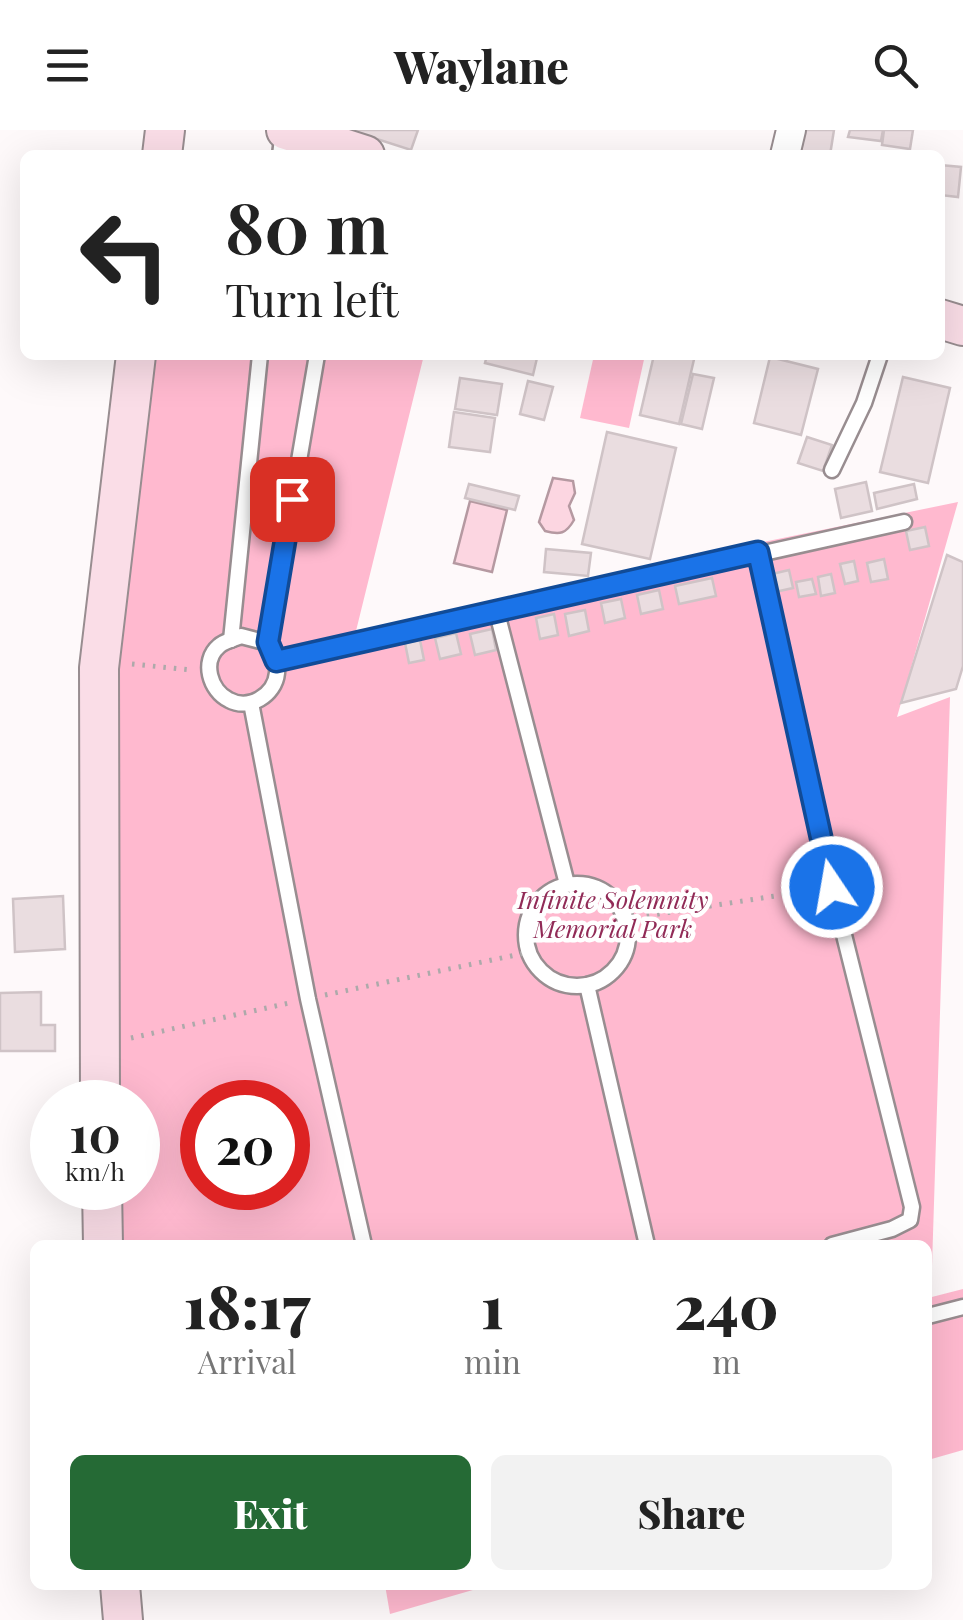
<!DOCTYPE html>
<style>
:root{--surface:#fff;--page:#f2f2f2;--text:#222;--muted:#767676;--accent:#256a35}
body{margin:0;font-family:"Playfair Display",serif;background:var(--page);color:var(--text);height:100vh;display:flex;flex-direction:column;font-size:38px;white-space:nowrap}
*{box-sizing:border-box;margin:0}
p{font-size:32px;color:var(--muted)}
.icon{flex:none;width:55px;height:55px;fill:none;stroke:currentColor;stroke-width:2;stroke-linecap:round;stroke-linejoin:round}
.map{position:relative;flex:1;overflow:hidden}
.sheet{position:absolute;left:30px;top:1110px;width:902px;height:350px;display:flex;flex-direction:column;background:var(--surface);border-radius:15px;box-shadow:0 10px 40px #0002}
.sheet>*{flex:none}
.guide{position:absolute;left:20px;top:20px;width:925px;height:210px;border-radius:15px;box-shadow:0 10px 40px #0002;background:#fff;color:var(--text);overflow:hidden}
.speed{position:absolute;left:30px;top:950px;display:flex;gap:20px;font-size:50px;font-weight:700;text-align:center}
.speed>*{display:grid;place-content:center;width:130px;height:130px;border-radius:50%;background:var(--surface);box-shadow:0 10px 40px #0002;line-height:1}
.speed small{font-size:25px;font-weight:400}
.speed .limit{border:15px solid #d22;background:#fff;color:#111}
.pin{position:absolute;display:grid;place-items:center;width:85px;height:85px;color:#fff;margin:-42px;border-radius:20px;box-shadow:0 5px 15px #0006}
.me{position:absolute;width:110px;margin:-55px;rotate:348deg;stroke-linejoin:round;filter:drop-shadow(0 0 8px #0008)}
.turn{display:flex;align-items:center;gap:35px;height:210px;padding:0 40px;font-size:45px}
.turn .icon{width:130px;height:130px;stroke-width:2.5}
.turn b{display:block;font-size:70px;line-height:85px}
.eta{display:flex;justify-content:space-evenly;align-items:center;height:170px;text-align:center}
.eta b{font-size:60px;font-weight:800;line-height:70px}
.primary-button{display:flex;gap:20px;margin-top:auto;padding:20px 40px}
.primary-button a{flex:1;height:115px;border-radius:15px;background:var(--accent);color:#fff;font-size:40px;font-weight:800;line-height:115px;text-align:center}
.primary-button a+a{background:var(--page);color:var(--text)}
header{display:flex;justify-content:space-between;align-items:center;height:130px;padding:0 40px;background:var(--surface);font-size:45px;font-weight:800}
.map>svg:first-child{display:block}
.green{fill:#ffb9cf;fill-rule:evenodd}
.water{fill:#fcd6e1;stroke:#b599a1;stroke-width:2.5}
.building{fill:#eadde0;stroke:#cfc3c6;stroke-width:2.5}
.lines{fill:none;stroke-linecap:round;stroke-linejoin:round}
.lane-casing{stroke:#988d90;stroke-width:19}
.street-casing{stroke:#988d90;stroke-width:32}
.secondary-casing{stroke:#988d90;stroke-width:42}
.path{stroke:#ada9aa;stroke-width:5;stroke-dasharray:2.5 8;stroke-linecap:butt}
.lane{stroke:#fff;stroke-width:14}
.street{stroke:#fff;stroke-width:28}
.secondary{stroke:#fadde7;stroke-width:38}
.route-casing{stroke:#114b97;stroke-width:25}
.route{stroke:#1a73e8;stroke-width:18}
.labels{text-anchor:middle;stroke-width:9;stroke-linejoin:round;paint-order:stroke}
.park-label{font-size:25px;font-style:italic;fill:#912b57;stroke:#fff}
</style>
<header><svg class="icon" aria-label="menu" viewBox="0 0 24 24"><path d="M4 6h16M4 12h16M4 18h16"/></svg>Waylane<svg class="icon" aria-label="search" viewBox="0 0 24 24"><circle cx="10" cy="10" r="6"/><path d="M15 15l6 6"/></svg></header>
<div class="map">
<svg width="963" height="1490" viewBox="0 0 963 1490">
<rect width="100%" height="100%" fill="#fef9fa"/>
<g class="green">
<path d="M144,225h280l-69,280 297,-70 306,-63 -61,215 53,-20 -18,569 -4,2v-23h-805l-2,-57h17v-86h-21l-14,-414zM202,972h86v86h-86z"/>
<polygon points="594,225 645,225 629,298 580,288"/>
<polygon points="963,1159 963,1320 928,1330 928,1168"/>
<polygon points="385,1455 490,1455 390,1484"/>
</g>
<g class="water">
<path d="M553,348l20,3 2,12 -6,13 5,14c-8,14 -14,15 -29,11l-6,-9z"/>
<polygon points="470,371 507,380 492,442 454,433"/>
</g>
<g class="building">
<polygon points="349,0 418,0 411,20"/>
<polygon points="805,0 834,0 830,25 801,21"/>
<polygon points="850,0 883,0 881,11 848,7"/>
<polygon points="884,0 913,0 910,19 882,15"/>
<polygon points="940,35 961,37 958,67 940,65"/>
<polygon points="487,225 537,228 533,245 485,233"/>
<polygon points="654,225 695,225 679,294 640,285"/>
<polygon points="770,227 818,239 801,305 754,293"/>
<polygon points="693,244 714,248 702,299 681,294"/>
<polygon points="903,247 950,258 928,353 880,342"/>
<polygon points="460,248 502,254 497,285 455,279"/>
<polygon points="528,251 553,257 544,290 520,284"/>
<polygon points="454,282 495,288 490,322 449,317"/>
<polygon points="607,302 676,318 650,429 582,414"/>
<polygon points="807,307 832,315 823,341 798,333"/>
<polygon points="866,352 872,381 841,388 835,359"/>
<polygon points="469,354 519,366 515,380 465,368"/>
<polygon points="914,354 917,369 877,379 874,363"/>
<polygon points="925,397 929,416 910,420 906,401"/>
<polygon points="546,419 591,423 588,446 544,442"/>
<polygon points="947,425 963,432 963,536 956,559 901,573"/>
<polygon points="884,429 888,449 871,452 867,433"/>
<polygon points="854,431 858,451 845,454 840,434"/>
<polygon points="789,440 793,458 775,462 772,444"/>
<polygon points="831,444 835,463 821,466 818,447"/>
<polygon points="712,448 716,466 679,474 675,456"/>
<polygon points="812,449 816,464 799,467 796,452"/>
<polygon points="659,460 663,479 641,484 637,465"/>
<polygon points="621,469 625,488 605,493 601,473"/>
<polygon points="585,480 589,501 569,506 565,484"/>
<polygon points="554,484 558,505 540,509 536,488"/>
<polygon points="492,499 496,520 475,525 470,504"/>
<polygon points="456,503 461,524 440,529 435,508"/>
<polygon points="420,510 424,530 409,533 405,513"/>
<polygon points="63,766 65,819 15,822 13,769"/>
<polygon points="41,862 41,895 55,895 55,921 0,921 0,863"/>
</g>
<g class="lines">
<defs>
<g id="lane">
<polyline points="280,25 283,1"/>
<polyline points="832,340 864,273 880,225"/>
<polyline points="758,422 832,757 912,1077 910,1090 892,1099 832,1115"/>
<polyline points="497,483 567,754"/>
<path d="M241,506l27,7c4,9 10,20 9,30 -2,22 -28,38 -48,27 -19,-9 -28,-39 -10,-54 5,-5 15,-7 22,-10z"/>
<polyline points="231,510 260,225"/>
<polyline points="268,513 317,225"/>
<polyline points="276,531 904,392"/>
<polyline points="251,573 308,869 364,1115"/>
<circle cx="577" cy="805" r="51"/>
<polyline points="587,855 647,1115"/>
<polyline points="928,1186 963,1177"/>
</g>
<polyline id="street" points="785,25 791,0"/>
<g id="secondary">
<polyline points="286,0 365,25"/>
<polyline points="162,25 165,0"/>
<polyline points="940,189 963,196"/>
<polyline points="100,972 99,538 136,225"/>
<polyline points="102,1058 103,1115"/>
<polyline points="120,1455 123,1490"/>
</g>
</defs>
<use href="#lane" class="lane-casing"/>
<use href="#street" class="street-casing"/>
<use href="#secondary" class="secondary-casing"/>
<g class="path">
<polyline points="132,534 191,540"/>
<polyline points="626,789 814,760"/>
<polyline points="325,865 530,822"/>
<polyline points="131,908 289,873"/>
</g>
<use href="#lane" class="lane"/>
<use href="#street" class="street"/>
<use href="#secondary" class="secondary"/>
</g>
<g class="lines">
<defs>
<polyline id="route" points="292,369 268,512 276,531 758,422 832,757"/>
</defs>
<use href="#route" class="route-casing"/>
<use href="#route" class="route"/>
</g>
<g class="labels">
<g class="park-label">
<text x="613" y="779">Infinite Solemnity<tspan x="613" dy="29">Memorial Park</tspan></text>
</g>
</g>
</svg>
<div class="speed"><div>10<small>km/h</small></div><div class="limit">20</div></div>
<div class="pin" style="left:292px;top:369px;background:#d93025"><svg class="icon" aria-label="arrive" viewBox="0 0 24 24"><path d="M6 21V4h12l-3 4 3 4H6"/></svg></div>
<svg class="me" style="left:832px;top:757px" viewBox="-20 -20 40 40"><circle r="17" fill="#1a73e8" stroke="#fff" stroke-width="3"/><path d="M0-11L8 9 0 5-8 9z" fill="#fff"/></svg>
<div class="guide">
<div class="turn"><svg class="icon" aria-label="left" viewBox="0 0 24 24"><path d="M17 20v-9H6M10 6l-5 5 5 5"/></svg><div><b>80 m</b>Turn left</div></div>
</div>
<section class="sheet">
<div class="eta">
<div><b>18:17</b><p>Arrival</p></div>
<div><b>1</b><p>min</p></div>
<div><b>240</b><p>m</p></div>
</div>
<div class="primary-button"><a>Exit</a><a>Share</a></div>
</section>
</div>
